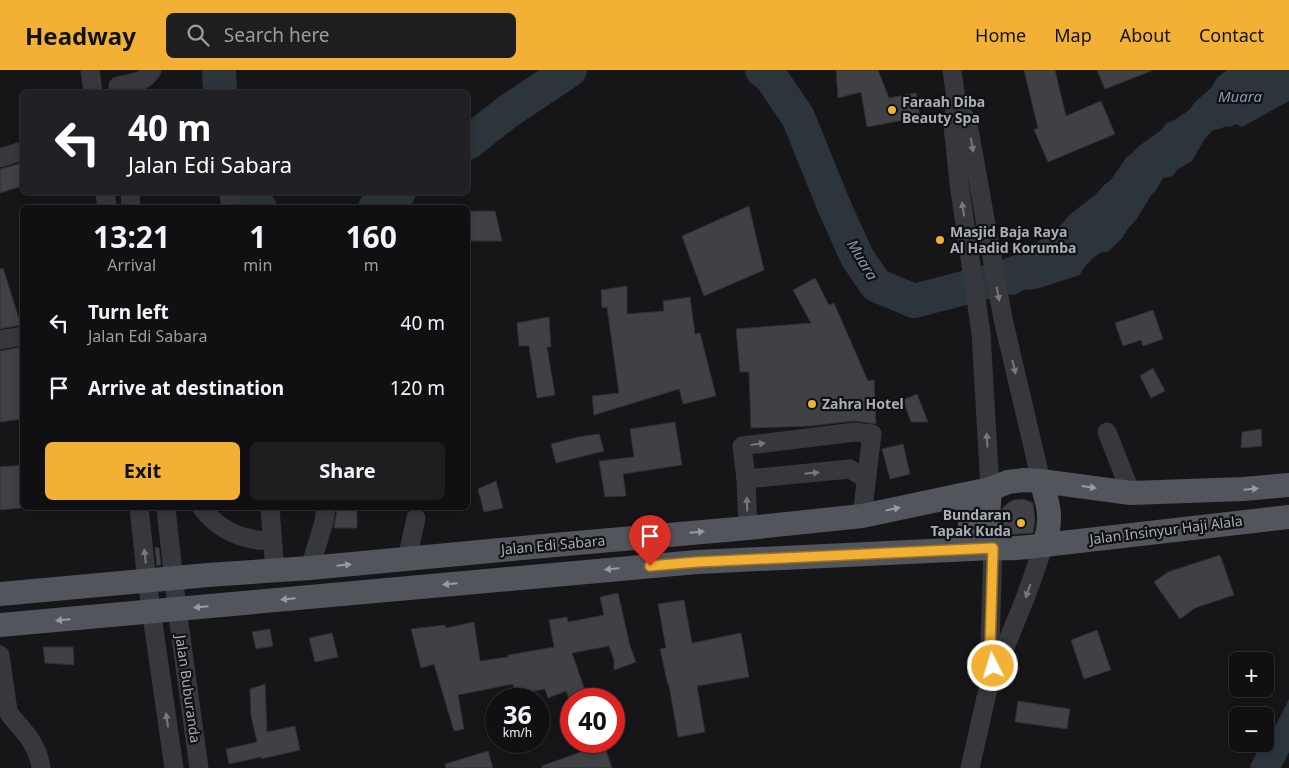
<!DOCTYPE html>
<meta charset="utf-8">
<style>
:root{--surface:#101012;--page:#1e1e20;--text:#f1f3f6;--muted:#9c9d9f;--line:#303032;--accent:#f2b134}
body{margin:0;font-family:"Noto Sans",sans-serif;background:var(--page);color:var(--text);height:100vh;display:flex;flex-direction:column;font-size:19px;white-space:nowrap}
*{box-sizing:border-box;margin:0}
p{font-size:16px;color:var(--muted)}
.icon{flex:none;width:28px;height:28px;fill:none;stroke:currentColor;stroke-width:2;stroke-linecap:round;stroke-linejoin:round}
.map{position:relative;flex:1;overflow:hidden}
.drawer{position:absolute;left:20px;top:135px;width:450px;height:305px;display:flex;flex-direction:column;background:var(--surface);border-radius:8px;box-shadow:0 2px 8px #0003,0 0 0 1px var(--line)}
.drawer>*{flex:none}
.top-card{position:absolute;left:20px;top:20px;width:450px;height:105px;border-radius:8px;box-shadow:0 2px 8px #0003,0 0 0 1px var(--line);background:#202124;color:#fff;overflow:hidden}
.fabs{position:absolute;left:1229px;top:582px;display:grid;gap:10px}
.fabs a{display:grid;place-items:center;width:45px;height:45px;border-radius:8px;background:var(--surface);box-shadow:0 2px 8px #0003,0 0 0 1px var(--line);font-size:25px}
.speed{position:absolute;left:485px;top:618px;display:flex;gap:10px;font-size:25px;font-weight:700;text-align:center}
.speed>*{display:grid;place-content:center;width:65px;height:65px;border-radius:50%;background:var(--surface);box-shadow:0 2px 8px #0003,0 0 0 1px var(--line);line-height:1}
.speed small{font-size:12px;font-weight:400}
.speed .limit{border:8px solid #d22;background:#fff;color:#111}
.pin{position:absolute;display:grid;place-items:center;width:42px;height:42px;color:#fff;margin:-51px -21px;border-radius:50% 50% 50% 0;rotate:-45deg;box-shadow:0 0 5px #0007}
.pin .icon{rotate:45deg}
.me{position:absolute;width:55px;margin:-28px;rotate:355deg;stroke-linejoin:round;filter:drop-shadow(0 0 4px #0008)}
.turn{display:flex;align-items:center;gap:18px;height:105px;padding:0 25px;font-size:22px}
.turn .icon{width:65px;height:65px;stroke-width:2.5}
.turn b{display:block;font-size:35px;line-height:42px}
.eta{display:flex;justify-content:space-evenly;align-items:center;height:85px;text-align:center}
.eta b{font-size:30px;font-weight:700;line-height:35px}
.primary-button{display:flex;gap:10px;margin-top:auto;padding:10px 25px}
.primary-button a{flex:1;height:58px;border-radius:8px;background:var(--accent);color:#111;font-size:20px;font-weight:700;line-height:58px;text-align:center}
.primary-button a+a{background:var(--page);color:var(--text)}
ul{padding:0;list-style:none}
li{display:flex;align-items:center;gap:15px;height:65px;padding:0 25px}
li div{flex:1}
li b{display:block;font-size:19px}
li em{font-style:normal}
header{display:flex;align-items:center;gap:30px;box-sizing:border-box;height:70px;padding:0 25px;background:var(--accent);color:#111}
header strong{font-size:24px}
nav{display:flex;gap:28px;margin-inline-start:auto;font-size:18px}
.search{width:350px;height:45px;background:var(--page);display:flex;align-items:center;gap:12px;box-sizing:border-box;padding:0 18px;border-radius:8px;color:var(--muted);font-size:19px}
.map>svg:first-child{display:block}
.water{fill:#2c353c}
.lines{fill:none;stroke-linecap:round;stroke-linejoin:round}
.river{stroke:#2c353c;stroke-width:34}
.building{fill:#404145;stroke:#303034}
.minor{stroke:#37383d;stroke-width:19}
.major{stroke:#53555c;stroke-width:24}
.oneway{fill:#757881}
.oneway2{fill:#979ba6}
.route-casing{stroke:#9d7322;stroke-width:12}
.route{stroke:#f2b134;stroke-width:9}
.poi-dot{fill:#f2b134;stroke:#111113;stroke-width:2}
.labels{text-anchor:middle;stroke-width:4.5;stroke-linejoin:round;paint-order:stroke}
.poi-label{font-size:14px;font-weight:bold;fill:#a8adb8;stroke:#111113;text-anchor:start}
.street-label{font-size:14px;fill:#a8adb8;stroke:#111113}
.water-label{font-size:15px;font-style:italic;fill:#7f9bb3;stroke:#111113}
</style>
<header>
<strong>Headway</strong>
<div class="search"><svg class="icon" aria-label="search" viewBox="0 0 24 24"><circle cx="10" cy="10" r="6"/><path d="M15 15l6 6"/></svg>Search here</div>
<nav><a>Home</a><a>Map</a><a>About</a><a>Contact</a></nav>
</header>
<div class="map">
<svg width="1289" height="698" viewBox="0 0 1289 698">
<rect width="100%" height="100%" fill="#161618"/>
<g class="water">
<polygon points="1227,0 1289,0 1289,31 1242,57 1235,54 1231,57 1226,56 1220,59 1213,60 1204,70 1192,91 1177,100 1173,106 1163,108 1156,120 1152,124 1136,150 1127,160 1123,167 1111,179 1107,182 1102,182 1093,188 1083,199 1080,205 1036,219 1024,220 1015,225 1012,225 1007,224 1002,197 1008,194 1046,166 1052,162 1062,154 1068,146 1095,125 1105,114 1110,111 1126,88 1132,83 1139,76 1160,61 1167,53 1176,49 1189,40 1194,33 1212,17 1215,11 1218,7"/>
<polygon points="1289,629 1289,682 1281,698 1251,698 1250,696 1261,674 1265,674 1265,670 1278,651"/>
</g>
<g class="lines">
<g class="river">
<polyline points="219,0 220,22"/>
<polyline points="762,0 771,7 798,47 834,136 857,187 876,215 914,231 1002,208 1030,197"/>
<polyline points="468,73 507,42 570,0"/>
<polyline points="250,122 260,138"/>
<polyline points="375,138 399,122"/>
</g>
</g>
<g class="building">
<polygon points="836,0 878,0 889,28 916,23 920,47 867,57 861,22 838,28"/>
<polygon points="1024,0 1055,0 1066,46 1101,31 1115,64 1048,92 1034,60 1038,58"/>
<polygon points="1097,0 1151,0 1151,1 1105,19"/>
<polygon points="22,93 22,116 0,123 0,99"/>
<polygon points="749,136 764,200 704,226 682,166"/>
<polygon points="468,141 495,141 502,171 468,171"/>
<polygon points="3,198 21,255 0,259 0,199"/>
<polygon points="815,208 829,235 834,233 868,311 874,310 876,354 854,351 811,356 751,358 749,302 740,302 736,259 811,253 793,220"/>
<polygon points="627,216 627,244 664,241 663,231 690,227 695,264 700,263 716,326 683,334 679,319 594,345 592,326 619,323 607,237 602,238 601,220"/>
<polygon points="1153,240 1163,269 1143,276 1141,270 1123,276 1115,253"/>
<polygon points="549,247 551,277 547,277 555,325 537,328 529,276 519,276 517,253"/>
<polygon points="22,277 22,349 0,352 0,281"/>
<polygon points="1153,298 1165,321 1151,328 1140,306"/>
<polygon points="917,324 928,352 911,352 903,330"/>
<polygon points="675,352 682,395 623,404 626,426 605,427 599,391 634,387 630,359"/>
<polygon points="1261,359 1262,376 1241,378 1242,362"/>
<polygon points="599,364 604,381 556,393 551,374 578,367"/>
<polygon points="903,374 910,404 890,409 882,379"/>
<polygon points="22,395 22,438 0,440 0,397"/>
<polygon points="496,411 503,438 484,442 478,419"/>
<polygon points="1023,429 1033,433 1035,450 1033,463 1005,465 1002,446 1002,439 1008,433 1014,430"/>
<polygon points="337,438 357,438 357,458 334,458"/>
<polygon points="156,477 159,478 161,495 157,496 155,478"/>
<polygon points="1220,485 1234,525 1195,538 1180,549 1154,512 1168,502"/>
<polygon points="618,523 630,576 636,592 614,600 614,590 609,576 572,583 588,629 569,629 566,621 548,628 545,619 515,625 513,614 458,625 464,659 454,661 434,594 421,598 411,559 445,555 446,558 474,552 480,591 508,587 508,585 554,577 549,550 567,547 568,552 604,545 600,527"/>
<polygon points="684,530 692,573 741,563 749,607 697,616 705,662 678,667 669,615 668,615 660,579 666,578 658,534"/>
<polygon points="270,559 273,576 256,579 252,562"/>
<polygon points="1097,560 1111,600 1084,609 1071,570"/>
<polygon points="332,563 338,587 315,592 309,568"/>
<polygon points="43,577 73,577 74,595 45,593"/>
<polygon points="265,614 267,662 295,656 300,680 261,689 261,687 229,694 226,679 257,672 251,646 250,619"/>
<polygon points="1018,631 1070,639 1067,659 1015,652"/>
<polygon points="583,671 603,671 612,698 542,698 542,696 586,680"/>
<polygon points="488,681 493,698 446,698 445,694"/>
</g>
<g class="lines">
<g class="minor">
<polyline points="90,0 93,22"/>
<polyline points="952,0 956,29 968,54 1003,249 1041,411"/>
<path d="M118,16c13,-3 27,-3 34,-16"/>
<polyline points="956,29 953,55 959,113 981,263 990,419"/>
<polyline points="0,88 22,81"/>
<polyline points="105,122 107,138"/>
<polyline points="130,122 131,138"/>
<polyline points="228,122 232,138"/>
<polyline points="0,270 22,266"/>
<polyline points="1107,362 1131,423"/>
<polyline points="746,409 850,399 866,409"/>
<polyline points="139,438 147,511 174,698"/>
<polyline points="166,438 177,539 199,698"/>
<path d="M202,438c12,16 30,27 50,31 6,2 14,1 20,1"/>
<polyline points="270,438 275,501"/>
<polyline points="748,458 746,409 742,376 855,362 872,364 862,446"/>
<polyline points="407,489 416,448"/>
<polyline points="310,498 324,452 326,438"/>
<path d="M0,585l8,56 2,4c15,17 28,30 31,53"/>
<polyline points="993,597 1004,580 1026,526 1044,475"/>
<polyline points="970,698 993,597 990,577 993,478"/>
</g>
<g class="major">
<path d="M1041,411c8,25 12,38 3,64"/>
<polyline points="990,419 988,447 993,478"/>
<path d="M961,425c11,22 11,31 5,54"/>
<polyline points="0,524 208,505 310,498 554,475 748,458 862,446 990,419 1008,412 1024,410 1041,411 1131,423 1243,419 1289,415"/>
<path d="M0,555l697,-63 296,-14c17,1 33,0 51,-3l245,-28"/>
</g>
</g>
<defs><path id="oneway-solid" d="M-6-.8H1V-3.2L6.5 0L1 3.2V.8H-6Z" transform="scale(1.25)"/></defs>
<g class="oneway">
<use href="#oneway-solid" transform="translate(972 75) rotate(80)"/>
<use href="#oneway-solid" transform="translate(963 139) rotate(-99)"/>
<use href="#oneway-solid" transform="translate(998 224) rotate(79)"/>
<use href="#oneway-solid" transform="translate(1014 297) rotate(77)"/>
<use href="#oneway-solid" transform="translate(987 370) rotate(-93)"/>
<use href="#oneway-solid" transform="translate(758 374) rotate(-7)"/>
<use href="#oneway-solid" transform="translate(812 403) rotate(-6)"/>
<use href="#oneway-solid" transform="translate(747 434) rotate(-92)"/>
<use href="#oneway-solid" transform="translate(145 486) rotate(-96)"/>
<use href="#oneway-solid" transform="translate(1028 521) rotate(110)"/>
<use href="#oneway-solid" transform="translate(167 650) rotate(-98)"/>
</g>
<g class="oneway2">
<use href="#oneway-solid" transform="translate(1089 417) rotate(8)"/>
<use href="#oneway-solid" transform="translate(1251 419) rotate(-5)"/>
<use href="#oneway-solid" transform="translate(893 439) rotate(-12)"/>
<use href="#oneway-solid" transform="translate(697 462) rotate(-5)"/>
<use href="#oneway-solid" transform="translate(344 495) rotate(-6)"/>
<use href="#oneway-solid" transform="translate(612 499) rotate(175)"/>
<use href="#oneway-solid" transform="translate(450 514) rotate(175)"/>
<use href="#oneway-solid" transform="translate(288 529) rotate(175)"/>
<use href="#oneway-solid" transform="translate(201 537) rotate(175)"/>
<use href="#oneway-solid" transform="translate(63 550) rotate(175)"/>
</g>
<g class="lines">
<defs>
<polyline id="route" points="650,496 697,492 993,478 990,577 993,596"/>
</defs>
<use href="#route" class="route-casing"/>
<use href="#route" class="route"/>
</g>
<g class="poi-dot">
<circle cx="892" cy="40" r="5"/>
<circle cx="940" cy="170" r="5"/>
<circle cx="812" cy="334" r="5"/>
<circle cx="1021" cy="453" r="5"/>
</g>
<g class="labels">
<g class="poi-label">
<text x="902" y="37">Faraah Diba<tspan x="902" dy="16">Beauty Spa</tspan></text>
<text x="950" y="167">Masjid Baja Raya<tspan x="950" dy="16">Al Hadid Korumba</tspan></text>
<text x="822" y="339">Zahra Hotel</text>
<text x="1011" y="450" text-anchor="end">Bundaran<tspan x="1011" dy="16">Tapak Kuda</tspan></text>
</g>
<g class="street-label">
<text transform="translate(1166 460) rotate(-7)" y="5">Jalan Insinyur Haji Alala</text>
<text transform="translate(553 475) rotate(-5)" y="5">Jalan Edi Sabara</text>
<text transform="translate(188 619) rotate(82)" y="5">Jalan Buburanda</text>
</g>
<g class="water-label">
<text x="1240" y="32">Muara</text>
<text transform="translate(862 190) rotate(59)" y="5">Muara</text>
</g>
</g>
</svg>
<div class="fabs">
<a>+</a>
<a>−</a>
</div>
<div class="speed"><div>36<small>km/h</small></div><div class="limit">40</div></div>
<div class="pin" style="left:650px;top:496px;background:#d93025"><svg class="icon" aria-label="arrive" viewBox="0 0 24 24"><path d="M6 21V4h12l-3 4 3 4H6"/></svg></div>
<svg class="me" style="left:993px;top:596px" viewBox="-20 -20 40 40"><circle r="17" fill="#f2b134" stroke="#fff" stroke-width="3"/><path d="M0-11L8 9 0 5-8 9z" fill="#fff"/></svg>
<div class="top-card">
<div class="turn"><svg class="icon" aria-label="left" viewBox="0 0 24 24"><path d="M17 20v-9H6M10 6l-5 5 5 5"/></svg><div><b>40 m</b>Jalan Edi Sabara</div></div>
</div>
<section class="drawer">
<div class="eta">
<div><b>13:21</b><p>Arrival</p></div>
<div><b>1</b><p>min</p></div>
<div><b>160</b><p>m</p></div>
</div>
<ul>
<li><svg class="icon" aria-label="left" viewBox="0 0 24 24"><path d="M17 20v-9H6M10 6l-5 5 5 5"/></svg><div><b>Turn left</b><p>Jalan Edi Sabara</p></div><em>40 m</em></li>
<li><svg class="icon" aria-label="arrive" viewBox="0 0 24 24"><path d="M6 21V4h12l-3 4 3 4H6"/></svg><div><b>Arrive at destination</b></div><em>120 m</em></li>
</ul>
<div class="primary-button"><a>Exit</a><a>Share</a></div>
</section>
</div>
